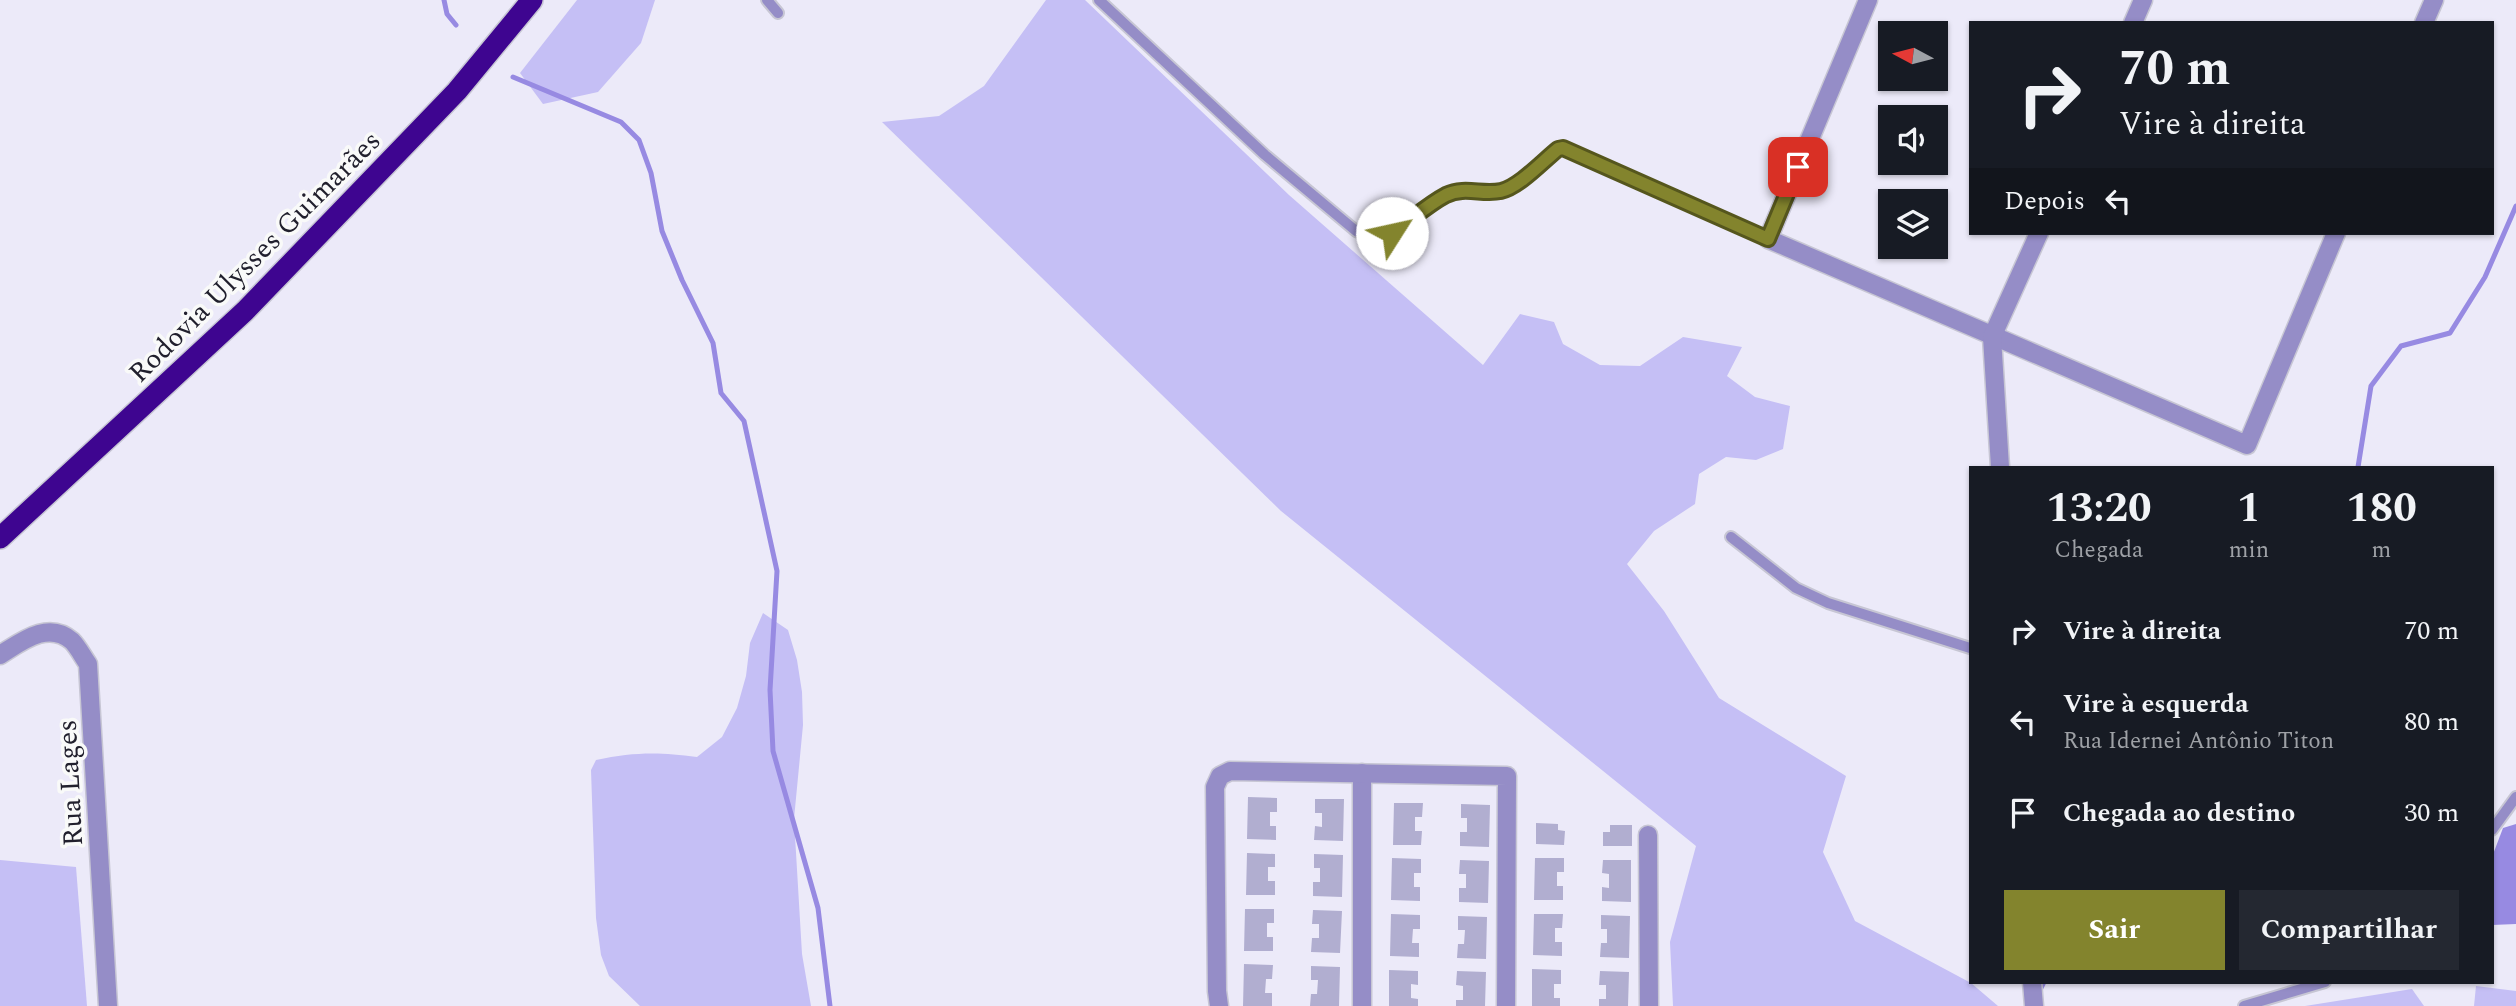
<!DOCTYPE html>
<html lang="pt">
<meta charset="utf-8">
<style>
:root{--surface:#171b24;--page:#242831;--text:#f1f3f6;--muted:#9ea1a6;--accent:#83842d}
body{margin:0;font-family:Spectral,serif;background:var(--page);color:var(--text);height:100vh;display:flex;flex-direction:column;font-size:26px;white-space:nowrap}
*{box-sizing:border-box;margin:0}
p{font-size:23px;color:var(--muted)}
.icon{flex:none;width:38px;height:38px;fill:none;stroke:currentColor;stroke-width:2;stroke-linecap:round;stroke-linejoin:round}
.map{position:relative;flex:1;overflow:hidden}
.side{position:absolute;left:1969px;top:466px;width:525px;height:518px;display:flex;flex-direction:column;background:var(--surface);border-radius:0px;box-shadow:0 2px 5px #0004}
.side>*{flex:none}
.guide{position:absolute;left:1969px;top:21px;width:525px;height:214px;border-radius:0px;box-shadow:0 2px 5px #0004;background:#171b24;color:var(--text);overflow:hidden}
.needle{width:46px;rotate:277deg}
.tools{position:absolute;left:1878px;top:21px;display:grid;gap:14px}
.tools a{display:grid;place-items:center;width:70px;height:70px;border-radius:0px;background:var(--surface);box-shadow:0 2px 5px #0004;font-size:35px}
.pin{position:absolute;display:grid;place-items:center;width:60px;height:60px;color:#fff;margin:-30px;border-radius:14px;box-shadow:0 4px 10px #0006}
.me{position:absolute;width:77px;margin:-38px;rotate:55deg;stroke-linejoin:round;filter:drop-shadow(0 0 5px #0008)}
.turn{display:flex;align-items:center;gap:24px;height:147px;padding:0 35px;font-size:32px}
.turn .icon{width:91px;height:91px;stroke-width:2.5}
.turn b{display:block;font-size:49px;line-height:60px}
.then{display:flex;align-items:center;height:66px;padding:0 35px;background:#0003;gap:14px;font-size:26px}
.eta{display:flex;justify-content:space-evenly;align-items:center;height:119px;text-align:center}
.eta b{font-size:42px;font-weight:700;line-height:49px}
.cta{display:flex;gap:14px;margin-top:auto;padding:14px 35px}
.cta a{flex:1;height:80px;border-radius:0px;background:var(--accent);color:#fff;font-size:28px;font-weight:700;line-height:80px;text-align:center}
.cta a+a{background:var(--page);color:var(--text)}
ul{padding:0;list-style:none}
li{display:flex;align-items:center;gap:21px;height:91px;padding:0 35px}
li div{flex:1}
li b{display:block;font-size:26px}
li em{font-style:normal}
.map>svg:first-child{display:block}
.green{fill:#c5bff5}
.water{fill:#978ae2}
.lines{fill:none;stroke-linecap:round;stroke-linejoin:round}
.stream{stroke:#978ae2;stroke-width:5}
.building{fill:#b1aed0}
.lane-casing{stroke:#c7c6d4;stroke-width:14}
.street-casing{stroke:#c7c6d4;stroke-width:21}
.highway-casing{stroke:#c7c6d4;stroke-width:24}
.lane{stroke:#958dc7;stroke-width:10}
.street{stroke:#958dc7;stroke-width:18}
.highway{stroke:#3e0590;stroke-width:21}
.route-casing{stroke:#55561d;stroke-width:18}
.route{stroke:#83842d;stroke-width:12}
.labels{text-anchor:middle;stroke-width:7;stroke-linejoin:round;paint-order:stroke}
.street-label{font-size:28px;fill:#21202d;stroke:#f9faf9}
</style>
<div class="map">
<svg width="2516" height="1006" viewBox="0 0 2516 1006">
<rect width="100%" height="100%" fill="#eceaf9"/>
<g class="green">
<polygon points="577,0 655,0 641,43 598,92 543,104 520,73"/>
<polygon points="1046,0 1085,0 1289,195 1483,365 1520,314 1554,322 1563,344 1600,365 1640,366 1683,337 1742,347 1727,376 1755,397 1790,406 1783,449 1756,460 1726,457 1699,474 1695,504 1654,531 1627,564 1664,611 1719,698 1846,776 1823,852 1855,921 1971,983 1998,1006 1673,1006 1670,942 1696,846 1281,511 882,122 939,116 984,86"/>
<path d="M763,613l25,17 9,30 5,32 1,33 -9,94 8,135 9,52h-171l-31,-30 -8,-21 -5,-37 -5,-148 5,-10c38,-8 63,-8 101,-3l25,-20 15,-29 9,-32 4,-33z"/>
<polygon points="0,860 76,867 87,1006 0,1006"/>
<polygon points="2476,986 2516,991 2516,1006 2474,1006"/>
<polygon points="2412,989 2424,1006 2305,1006"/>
</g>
<polygon class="water" points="2516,824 2516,924 2492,925 2492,857 2503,828"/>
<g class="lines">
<g class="stream">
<polyline points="444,0 447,14 456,25"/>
<polyline points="513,77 621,122 639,140 651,173 662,231 682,280 713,343 721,393 744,421 777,571 770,690 773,751 818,908 830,1006"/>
<polyline points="2358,467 2371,386 2401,346 2450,333 2485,277 2516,206"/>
<polyline points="2038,994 2044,982"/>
</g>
</g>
<g class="building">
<polygon points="1248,797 1277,798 1277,812 1270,812 1270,826 1276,826 1276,840 1247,839"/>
<polygon points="1315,799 1344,799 1343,841 1314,840 1315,826 1322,827 1322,813 1315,813"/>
<polygon points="1394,803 1423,803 1422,817 1415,817 1415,831 1422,831 1421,845 1393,845"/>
<polygon points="1461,804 1490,805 1489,847 1460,846 1460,832 1467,832 1467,818 1461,818"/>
<polygon points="1536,823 1558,824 1558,830 1565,831 1564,845 1536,844"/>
<polygon points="1610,825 1632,825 1632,846 1603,846 1603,832 1610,832"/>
<polygon points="1247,853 1275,854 1275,867 1268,867 1268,881 1275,881 1275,895 1246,895"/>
<polygon points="1314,854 1343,855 1342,897 1313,896 1313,882 1320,882 1320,868 1314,868"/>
<polygon points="1392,858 1421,859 1421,873 1414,873 1414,887 1420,887 1420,901 1391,900"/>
<polygon points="1535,858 1564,858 1564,872 1557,872 1557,886 1563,886 1563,900 1534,900"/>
<polygon points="1460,860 1489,861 1488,903 1459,902 1459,888 1466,888 1466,874 1459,874"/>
<polygon points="1603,860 1631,860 1631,902 1602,901 1602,887 1609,888 1609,874 1602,873"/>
<polygon points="1245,909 1274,909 1274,923 1267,923 1267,937 1273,937 1273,951 1244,951"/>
<polygon points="1313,910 1342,911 1340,953 1311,952 1312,938 1319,938 1319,924 1312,924"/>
<polygon points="1391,914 1420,915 1420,929 1413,929 1412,943 1419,943 1419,957 1390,956"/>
<polygon points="1534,914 1563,914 1562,928 1555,928 1555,942 1562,942 1562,956 1533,955"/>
<polygon points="1601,915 1630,916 1629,958 1600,957 1601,943 1607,943 1607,929 1601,929"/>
<polygon points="1458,916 1487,917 1486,959 1457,958 1458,944 1464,944 1465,930 1458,930"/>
<polygon points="1244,964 1273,965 1272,979 1266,979 1265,993 1272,993 1272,1006 1243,1006"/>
<polygon points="1311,966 1340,967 1339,1006 1310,1006 1311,994 1317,994 1318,980 1311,980"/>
<polygon points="1532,969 1561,970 1561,984 1554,984 1554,998 1560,998 1560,1006 1532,1006"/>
<polygon points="1389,970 1418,971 1418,985 1411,984 1411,998 1418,999 1418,1006 1389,1006"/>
<polygon points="1457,971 1486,972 1485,1006 1456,1006 1456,1000 1463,1000 1463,986 1456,985"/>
<polygon points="1600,971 1629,972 1628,1006 1599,1006 1599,999 1606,999 1606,985 1599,985"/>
</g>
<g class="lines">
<defs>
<g id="lane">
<polyline points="767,0 778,13"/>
<path d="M1099,0l166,155 91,76c12,4 23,7 36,2 17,-12 35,-28 54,-38 18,-9 36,0 55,-4 18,-4 42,-30 57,-42l5,-1 205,91"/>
<polyline points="1731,537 1796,588 1828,603 1970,648"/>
<polyline points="2492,830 2516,797"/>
<polyline points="2244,1006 2325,982"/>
</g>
<g id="street">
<polyline points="1868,0 1768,239 2247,445 2336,233"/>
<polyline points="2133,23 2143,0"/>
<polyline points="2424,23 2434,0"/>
<polyline points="2000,467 1992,337 2039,233"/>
<path d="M0,655c21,-13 48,-35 72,-14 6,6 11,16 16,23l20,342"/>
<polyline points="1362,773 1362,1006"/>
<polyline points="1648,835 1649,1006"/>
<polyline points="2032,982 2034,1006"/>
<polyline points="1219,1006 1217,991 1215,787 1220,776 1230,771 1507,776 1506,1006"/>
</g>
<polyline id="highway" points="0,538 245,311 457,91 532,0"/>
</defs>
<use href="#lane" class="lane-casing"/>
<use href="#street" class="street-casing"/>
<use href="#highway" class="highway-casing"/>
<use href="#lane" class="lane"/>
<use href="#street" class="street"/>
<use href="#highway" class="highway"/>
</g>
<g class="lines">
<defs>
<path id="route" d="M1392,233c18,-12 35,-28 54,-38 19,-9 36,0 55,-4 18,-4 42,-30 57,-42l5,-1 205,91 30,-72"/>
</defs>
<use href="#route" class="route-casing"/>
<use href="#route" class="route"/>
</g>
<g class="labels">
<g class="street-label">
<text transform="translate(254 256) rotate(-45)" y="10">Rodovia Ulysses Guimarães</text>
<text transform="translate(69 783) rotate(-93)" y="10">Rua Lages</text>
</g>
</g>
</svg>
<div class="tools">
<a><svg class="needle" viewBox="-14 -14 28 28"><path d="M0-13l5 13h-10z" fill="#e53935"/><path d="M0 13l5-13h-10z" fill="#9ea1a6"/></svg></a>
<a><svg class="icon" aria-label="sound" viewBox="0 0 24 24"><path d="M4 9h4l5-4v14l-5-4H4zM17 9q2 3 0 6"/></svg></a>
<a><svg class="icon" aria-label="layers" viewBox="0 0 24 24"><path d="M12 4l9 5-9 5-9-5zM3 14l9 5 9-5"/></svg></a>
</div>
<div class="pin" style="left:1798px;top:167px;background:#d93025"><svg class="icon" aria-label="arrive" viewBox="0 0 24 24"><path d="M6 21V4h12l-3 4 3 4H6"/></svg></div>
<svg class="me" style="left:1392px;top:233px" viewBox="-20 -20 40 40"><circle r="19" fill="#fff"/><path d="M0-13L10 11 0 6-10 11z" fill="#83842d"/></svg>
<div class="guide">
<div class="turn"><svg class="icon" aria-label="right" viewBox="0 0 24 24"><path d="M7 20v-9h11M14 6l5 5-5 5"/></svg><div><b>70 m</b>Vire à direita</div></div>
<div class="then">Depois<svg class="icon" aria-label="left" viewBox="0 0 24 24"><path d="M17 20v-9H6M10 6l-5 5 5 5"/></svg></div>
</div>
<section class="side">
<div class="eta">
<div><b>13:20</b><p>Chegada</p></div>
<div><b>1</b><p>min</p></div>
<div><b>180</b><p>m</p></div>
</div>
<ul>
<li><svg class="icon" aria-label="right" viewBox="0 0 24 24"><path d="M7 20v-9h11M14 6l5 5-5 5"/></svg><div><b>Vire à direita</b></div><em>70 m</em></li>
<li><svg class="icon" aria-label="left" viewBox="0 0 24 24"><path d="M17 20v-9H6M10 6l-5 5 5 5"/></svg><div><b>Vire à esquerda</b><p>Rua Idernei Antônio Titon</p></div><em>80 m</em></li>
<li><svg class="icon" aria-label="arrive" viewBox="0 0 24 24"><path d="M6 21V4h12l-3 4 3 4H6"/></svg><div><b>Chegada ao destino</b></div><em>30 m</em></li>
</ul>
<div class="cta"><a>Sair</a><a>Compartilhar</a></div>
</section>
</div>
